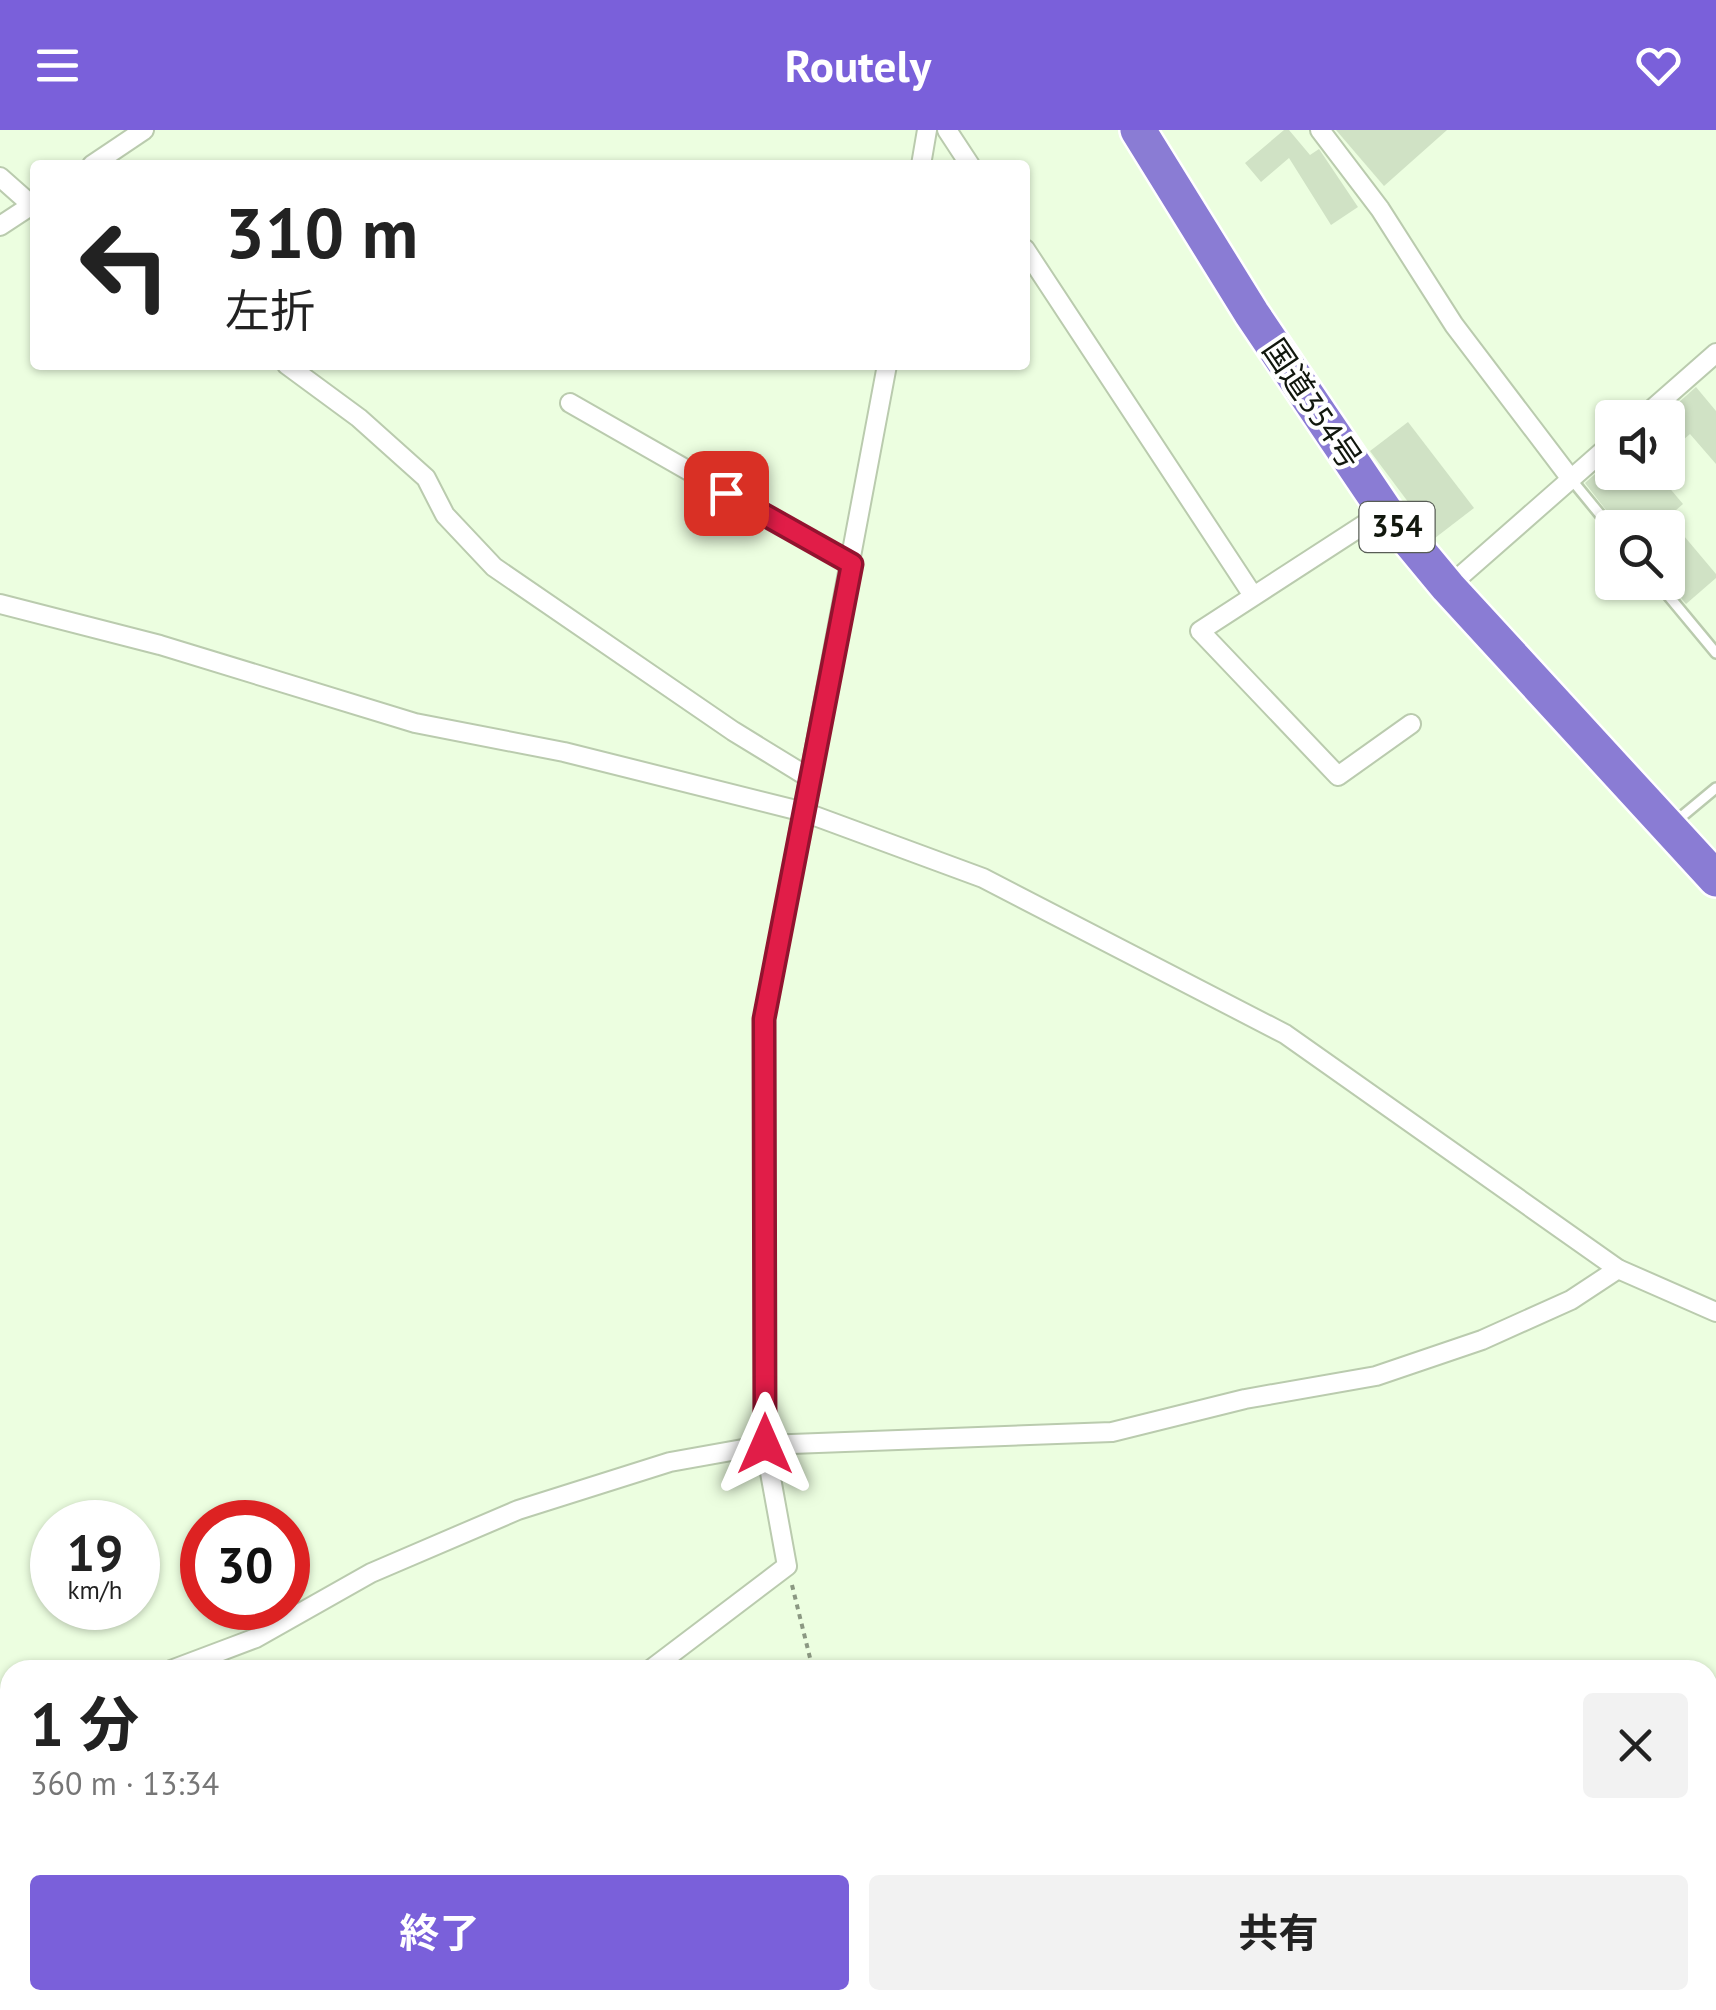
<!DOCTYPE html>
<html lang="ja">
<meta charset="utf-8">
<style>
:root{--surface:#fff;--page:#f2f2f2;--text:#222;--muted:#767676;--accent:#7a60da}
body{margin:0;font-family:"PT Sans","Noto Sans JP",sans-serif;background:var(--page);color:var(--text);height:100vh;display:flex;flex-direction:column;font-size:38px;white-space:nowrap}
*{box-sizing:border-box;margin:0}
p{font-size:32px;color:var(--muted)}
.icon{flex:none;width:55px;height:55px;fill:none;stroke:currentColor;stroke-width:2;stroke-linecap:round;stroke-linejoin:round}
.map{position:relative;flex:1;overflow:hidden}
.side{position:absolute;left:0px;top:1530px;width:1718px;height:350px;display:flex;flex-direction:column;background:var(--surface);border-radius:30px 30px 0 0;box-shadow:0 2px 8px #0004}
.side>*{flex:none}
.banner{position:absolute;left:30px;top:30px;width:1000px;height:210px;border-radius:10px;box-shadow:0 2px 8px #0004;background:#fff;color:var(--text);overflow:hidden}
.fabs{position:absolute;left:1595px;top:270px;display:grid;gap:20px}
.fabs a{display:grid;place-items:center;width:90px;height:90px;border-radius:10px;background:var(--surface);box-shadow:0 2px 8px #0004;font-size:50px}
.speed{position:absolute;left:30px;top:1370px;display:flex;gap:20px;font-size:50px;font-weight:700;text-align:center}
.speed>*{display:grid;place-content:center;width:130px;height:130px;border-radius:50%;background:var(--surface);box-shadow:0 2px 8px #0004;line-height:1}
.speed small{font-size:25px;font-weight:400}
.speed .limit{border:15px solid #d22;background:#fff;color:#111}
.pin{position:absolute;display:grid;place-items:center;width:85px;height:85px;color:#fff;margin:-42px;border-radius:20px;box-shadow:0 5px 15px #0006}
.me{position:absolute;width:110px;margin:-55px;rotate:0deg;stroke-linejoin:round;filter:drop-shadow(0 0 8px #0008)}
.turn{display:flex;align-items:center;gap:35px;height:210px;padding:0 30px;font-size:45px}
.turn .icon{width:130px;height:130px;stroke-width:2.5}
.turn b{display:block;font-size:70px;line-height:85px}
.round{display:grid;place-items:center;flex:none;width:105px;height:105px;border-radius:10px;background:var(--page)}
.summary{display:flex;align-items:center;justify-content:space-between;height:170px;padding:0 30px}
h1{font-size:60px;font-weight:700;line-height:75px}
.primary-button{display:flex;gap:20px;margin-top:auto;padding:20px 30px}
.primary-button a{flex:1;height:115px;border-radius:10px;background:var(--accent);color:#fff;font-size:40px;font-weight:700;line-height:115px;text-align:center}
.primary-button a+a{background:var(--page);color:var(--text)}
header{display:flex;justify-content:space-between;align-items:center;height:130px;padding:0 30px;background:var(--accent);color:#fff;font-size:45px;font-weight:700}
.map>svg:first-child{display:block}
.building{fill:#d0e2c5}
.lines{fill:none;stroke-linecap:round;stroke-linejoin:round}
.lane-casing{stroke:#bacbae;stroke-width:14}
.street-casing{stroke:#bacbae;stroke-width:22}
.highway-casing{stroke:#fff;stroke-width:40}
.path{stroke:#8b9882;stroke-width:4;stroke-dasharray:5 5;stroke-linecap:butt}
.lane{stroke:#fff;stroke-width:9}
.street{stroke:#fff;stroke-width:18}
.highway{stroke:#8a7cd4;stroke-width:35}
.route-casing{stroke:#92132f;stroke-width:25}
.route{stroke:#e11d48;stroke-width:18}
.labels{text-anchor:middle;stroke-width:8;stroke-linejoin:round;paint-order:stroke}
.shield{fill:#fff;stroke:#585d56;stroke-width:2.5}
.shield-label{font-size:30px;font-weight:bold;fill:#11170d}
.street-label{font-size:32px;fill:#11170d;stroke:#fff}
</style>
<header><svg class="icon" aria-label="menu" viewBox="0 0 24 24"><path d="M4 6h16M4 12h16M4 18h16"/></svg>Routely<svg class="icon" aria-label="heart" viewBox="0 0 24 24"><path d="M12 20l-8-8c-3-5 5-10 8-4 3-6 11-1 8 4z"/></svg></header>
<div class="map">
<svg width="1716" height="1880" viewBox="0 0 1716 1880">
<rect width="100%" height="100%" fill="#ecfee0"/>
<g class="building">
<polygon points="1284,0 1289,0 1310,25 1319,19 1358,77 1331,95 1289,28 1261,52 1245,33"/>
<polygon points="1336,0 1447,0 1384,56"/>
<polygon points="1696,257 1716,281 1716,334 1690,304 1668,323 1668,282"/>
<polygon points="1408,292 1474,378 1435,408 1370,321"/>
<polygon points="1612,329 1612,342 1656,342 1683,374 1668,387 1716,444 1716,448 1686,474 1668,452 1668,398 1620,398 1585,353"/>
</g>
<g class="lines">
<defs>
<g id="lane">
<polyline points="1571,349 1612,399"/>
<polyline points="1657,452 1716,523"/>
<polyline points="1675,692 1716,658"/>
</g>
<g id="street">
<polyline points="947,0 970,35"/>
<polyline points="1320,0 1380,79 1454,195 1571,349"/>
<polyline points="92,35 144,0"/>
<polyline points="921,35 927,0"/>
<polyline points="0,47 35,78"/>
<polyline points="0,96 35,73"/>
<polyline points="1025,119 1252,464"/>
<polyline points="287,235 359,288 426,348 445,385 494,437 733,601 808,647"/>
<polyline points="570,273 852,434"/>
<polyline points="1642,288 1716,223"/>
<polyline points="1385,381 1200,501 1338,646 1411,594"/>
<polyline points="1448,457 1612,313"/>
<polyline points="0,474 160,515 415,593 564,622 804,682 983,748 1285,904 1618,1139 1716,1182"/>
<polyline points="171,1540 256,1508 371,1443 518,1380 670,1332 765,1315 1112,1302 1245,1269 1376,1246 1482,1210 1571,1170 1618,1139"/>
<polyline points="650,1540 787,1436 765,1315 764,889 887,235"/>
<polyline points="0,1596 10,1592"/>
<polyline points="0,1808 10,1822"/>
<polyline points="44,1870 52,1880"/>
<polyline points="185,1880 202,1870"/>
</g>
<polyline id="highway" points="1138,0 1252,184 1385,381 1448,457 1716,749"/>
</defs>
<use href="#lane" class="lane-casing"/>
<use href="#street" class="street-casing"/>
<use href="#highway" class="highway-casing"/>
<g class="path">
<polyline points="792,1455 813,1540"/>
<polyline points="881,1870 885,1880"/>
<polyline points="1169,1870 1175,1880"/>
<polyline points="832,1880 854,1870"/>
</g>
<use href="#lane" class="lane"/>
<use href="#street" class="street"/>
<use href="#highway" class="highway"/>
</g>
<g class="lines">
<defs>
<polyline id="route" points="726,363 852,434 764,889 765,1314"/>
</defs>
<use href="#route" class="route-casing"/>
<use href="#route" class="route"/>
</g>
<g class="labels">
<rect class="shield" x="1359.5" y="372" width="75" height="50" rx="8"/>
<g class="shield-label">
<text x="1397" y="407">354</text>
</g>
<g class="street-label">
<text transform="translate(1312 274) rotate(56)" y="11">国道354号</text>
</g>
</g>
</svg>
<div class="fabs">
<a><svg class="icon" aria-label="sound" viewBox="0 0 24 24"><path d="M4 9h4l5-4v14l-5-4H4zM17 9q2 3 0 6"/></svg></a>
<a><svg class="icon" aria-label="search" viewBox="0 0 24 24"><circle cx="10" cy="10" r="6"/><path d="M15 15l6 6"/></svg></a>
</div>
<div class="speed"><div>19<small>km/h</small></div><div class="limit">30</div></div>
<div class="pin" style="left:726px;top:363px;background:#d93025"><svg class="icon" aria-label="arrive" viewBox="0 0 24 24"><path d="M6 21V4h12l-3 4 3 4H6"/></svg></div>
<svg class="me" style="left:765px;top:1314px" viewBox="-20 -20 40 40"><path d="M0-17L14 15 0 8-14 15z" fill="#e11d48" stroke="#fff" stroke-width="4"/></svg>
<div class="banner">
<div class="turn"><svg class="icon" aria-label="left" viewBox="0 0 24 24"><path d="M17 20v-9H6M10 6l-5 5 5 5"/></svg><div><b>310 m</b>左折</div></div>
</div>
<section class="side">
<div class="summary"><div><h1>1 分</h1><p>360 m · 13:34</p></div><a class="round"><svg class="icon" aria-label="close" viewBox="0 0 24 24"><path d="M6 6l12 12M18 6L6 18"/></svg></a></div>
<div class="primary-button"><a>終了</a><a>共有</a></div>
</section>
</div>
